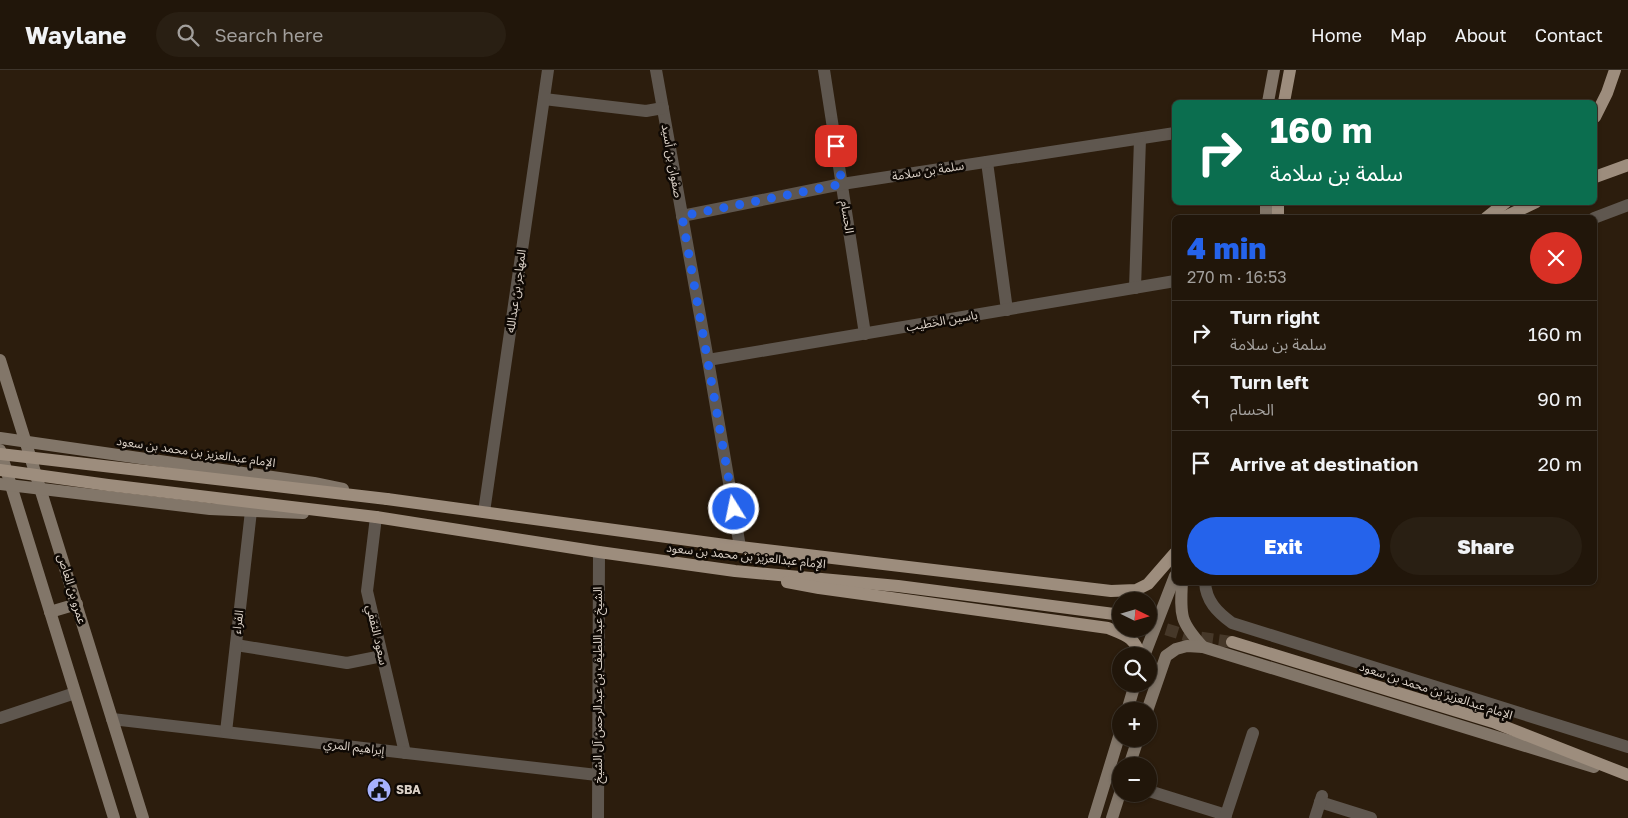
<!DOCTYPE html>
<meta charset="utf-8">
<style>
:root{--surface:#21160a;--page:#291f13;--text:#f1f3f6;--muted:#a29f9c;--line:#3e352b;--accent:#2563eb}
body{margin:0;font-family:"Golos Text","Noto Sans Arabic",sans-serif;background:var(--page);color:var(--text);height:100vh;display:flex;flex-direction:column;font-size:19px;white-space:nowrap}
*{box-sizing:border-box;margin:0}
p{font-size:16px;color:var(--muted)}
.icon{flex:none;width:28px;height:28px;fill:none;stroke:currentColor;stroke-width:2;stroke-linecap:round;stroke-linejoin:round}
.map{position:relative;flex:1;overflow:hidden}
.panel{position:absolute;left:1172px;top:145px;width:425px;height:370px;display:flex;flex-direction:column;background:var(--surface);border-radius:8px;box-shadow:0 1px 4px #0004,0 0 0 1px var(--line)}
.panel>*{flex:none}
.banner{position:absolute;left:1172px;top:30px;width:425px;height:105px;border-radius:8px;box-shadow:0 1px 4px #0004,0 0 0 1px var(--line);background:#0b6e4f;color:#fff;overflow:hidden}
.needle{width:32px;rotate:95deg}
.controls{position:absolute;left:1112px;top:522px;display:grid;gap:10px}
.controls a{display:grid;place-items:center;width:45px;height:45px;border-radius:50%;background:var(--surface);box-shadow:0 1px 4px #0004,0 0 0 1px var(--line);font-size:25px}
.pin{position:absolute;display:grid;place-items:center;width:42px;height:42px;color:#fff;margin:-21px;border-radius:10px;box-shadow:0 2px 8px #0006}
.me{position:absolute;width:55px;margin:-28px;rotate:350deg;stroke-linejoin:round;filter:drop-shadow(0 0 4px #0008)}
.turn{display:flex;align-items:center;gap:18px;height:105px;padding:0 15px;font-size:22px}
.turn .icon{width:65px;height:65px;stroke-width:2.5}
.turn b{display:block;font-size:35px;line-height:42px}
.round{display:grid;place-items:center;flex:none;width:52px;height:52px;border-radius:26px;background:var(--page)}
.head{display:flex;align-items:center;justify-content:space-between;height:85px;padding:0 15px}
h1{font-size:30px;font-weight:800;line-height:38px;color:var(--accent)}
.primary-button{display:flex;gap:10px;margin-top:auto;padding:10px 15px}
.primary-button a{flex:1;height:58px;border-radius:30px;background:var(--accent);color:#fff;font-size:20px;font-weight:800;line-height:58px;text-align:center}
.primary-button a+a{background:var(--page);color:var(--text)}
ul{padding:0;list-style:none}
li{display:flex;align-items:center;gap:15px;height:65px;padding:0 15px;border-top:1px solid var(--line)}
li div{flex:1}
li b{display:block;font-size:19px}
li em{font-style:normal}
header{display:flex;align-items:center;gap:30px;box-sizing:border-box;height:70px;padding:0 25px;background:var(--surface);border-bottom:1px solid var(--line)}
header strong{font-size:24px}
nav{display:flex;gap:28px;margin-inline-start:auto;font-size:18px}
.search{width:350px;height:45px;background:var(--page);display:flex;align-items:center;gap:12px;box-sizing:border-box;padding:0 18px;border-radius:28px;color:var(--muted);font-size:19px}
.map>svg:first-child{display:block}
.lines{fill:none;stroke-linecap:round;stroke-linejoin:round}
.primary-tunnel{stroke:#463829;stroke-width:12;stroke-dasharray:12 6;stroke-linecap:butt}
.street{stroke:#5f574f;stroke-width:12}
.secondary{stroke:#827669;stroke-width:12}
.primary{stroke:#9d8d7d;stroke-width:12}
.primary-bridge{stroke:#9d8d7d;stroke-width:12}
.route{stroke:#2563eb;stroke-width:9;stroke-dasharray:0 16.2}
.labels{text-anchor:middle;stroke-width:5;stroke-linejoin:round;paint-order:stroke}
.street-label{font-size:12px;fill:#dbd1c7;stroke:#0f0904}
.poi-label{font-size:12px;font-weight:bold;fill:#dbd1c7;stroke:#0f0904;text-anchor:start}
</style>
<header>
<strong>Waylane</strong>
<div class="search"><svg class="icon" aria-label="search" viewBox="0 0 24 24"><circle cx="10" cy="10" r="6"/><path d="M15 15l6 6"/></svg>Search here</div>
<nav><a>Home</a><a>Map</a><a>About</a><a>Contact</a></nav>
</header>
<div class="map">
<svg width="1628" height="748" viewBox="0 0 1628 748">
<rect width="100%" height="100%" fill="#2c1d0d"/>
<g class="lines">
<polyline class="primary-tunnel" points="1149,554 1188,566 1232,572"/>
<g class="street">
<polyline points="656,0 708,290 740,477"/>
<polyline points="824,0 865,264"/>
<polyline points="544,29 646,41 663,38"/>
<polyline points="987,92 1007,240"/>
<polyline points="682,146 842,114 1175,63"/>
<polyline points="1594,148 1628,135"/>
<polyline points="1135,218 1140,69"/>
<polyline points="708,290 1175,211"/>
<polyline points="484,442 548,0"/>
<polyline points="376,447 367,521 405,683"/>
<path d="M1205,512c1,19 12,30 27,41l396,124"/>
<polyline points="236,575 347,593 382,586"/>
<polyline points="0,648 75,623"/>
<polyline points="112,649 597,705"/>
<polyline points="226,662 251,441"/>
<polyline points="1149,721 1226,745"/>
<polyline points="1320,732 1371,748"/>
<polyline points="598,748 599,482"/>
<polyline points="1225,748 1253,663"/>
<polyline points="1315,748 1322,726"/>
</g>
<g class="secondary">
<polyline points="1268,32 1274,0"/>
<polyline points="1266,148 1266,132"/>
<polyline points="0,290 143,748"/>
<polyline points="0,368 314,413 343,419"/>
<polyline points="0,380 114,748"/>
<polyline points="0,414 210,439 303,443"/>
<path d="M1182,512c-2,34 -2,40 21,65"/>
<polyline points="50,542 77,534"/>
<polyline points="1144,586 1175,506"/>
<polyline points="1127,641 1135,614"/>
<polyline points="1147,641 1166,586 1176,579 1187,576 1203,577 1594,697"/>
<polyline points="1129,696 1138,669"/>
<polyline points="1094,748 1121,660"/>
<polyline points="1112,748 1121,720"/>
</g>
<g class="primary">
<polyline points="1284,32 1290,0"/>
<polyline points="1595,47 1607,23 1615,0"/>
<polyline points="1595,107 1628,95"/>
<polyline points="1278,148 1278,132"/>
<polyline points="1486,148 1506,132"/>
<polyline points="1503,148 1536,132"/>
<polyline points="387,429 740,477 1111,521 1136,520 1148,514 1175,483"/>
<polyline points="376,447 599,482 735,501 898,516 1114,544"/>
<path d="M787,512l32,6 289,40c19,8 25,8 33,28"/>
<polyline points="1232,572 1493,652 1628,705"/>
</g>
<g class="primary-bridge">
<polyline points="0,384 387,429"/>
<polyline points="0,400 108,415 376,447"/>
</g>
</g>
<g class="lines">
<polyline class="route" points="734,439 682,146 842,114 836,76"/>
</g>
<defs>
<symbol id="civic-disc" viewBox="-11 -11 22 22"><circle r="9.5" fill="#a6b1fc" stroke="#0f0904"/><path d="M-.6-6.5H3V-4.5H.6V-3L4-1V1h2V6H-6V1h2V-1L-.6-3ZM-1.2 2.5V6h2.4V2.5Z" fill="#111"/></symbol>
</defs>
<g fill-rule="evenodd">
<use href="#civic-disc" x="365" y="706" width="28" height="28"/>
</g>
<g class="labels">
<g class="street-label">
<text transform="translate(672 91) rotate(80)" y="4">صفوان بن أسيد</text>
<text transform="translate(928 101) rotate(-9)" y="4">سلمة بن سلامة</text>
<text transform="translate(847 147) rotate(81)" y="4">الحسام</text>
<text transform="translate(516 221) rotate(-82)" y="4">المهاجر بن عبدالله</text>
<text transform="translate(942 251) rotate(-10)" y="4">ياسين الخطيب</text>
<text transform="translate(196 382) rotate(8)" y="4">الإمام عبدالعزيز بن محمد بن سعود</text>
<text transform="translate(746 486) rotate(6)" y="4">الإمام عبدالعزيز بن محمد بن سعود</text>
<text transform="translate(72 519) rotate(73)" y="4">عمرو بن العاص</text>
<text transform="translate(238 552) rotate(-83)" y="4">الفراء</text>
<text transform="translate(377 565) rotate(77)" y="4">سعود الثقفي</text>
<text transform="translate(598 615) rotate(-90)" y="4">الشيخ عبداللطيف بن عبدالرحمن آل الشيخ</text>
<text transform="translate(1436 621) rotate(18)" y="4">الإمام عبدالعزيز بن محمد بن سعود</text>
<text transform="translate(354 677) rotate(7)" y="4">إبراهيم المري</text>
</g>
<g class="poi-label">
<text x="396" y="724">SBA</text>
</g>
</g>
</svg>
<div class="controls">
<a><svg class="needle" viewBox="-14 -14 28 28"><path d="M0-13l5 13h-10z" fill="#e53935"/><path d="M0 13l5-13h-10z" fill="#a29f9c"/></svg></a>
<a><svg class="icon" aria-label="search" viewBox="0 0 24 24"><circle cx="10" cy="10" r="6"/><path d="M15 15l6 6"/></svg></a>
<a>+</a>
<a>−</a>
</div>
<div class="pin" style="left:836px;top:76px;background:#d93025"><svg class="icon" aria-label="arrive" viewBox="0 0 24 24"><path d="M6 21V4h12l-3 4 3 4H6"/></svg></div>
<svg class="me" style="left:734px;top:439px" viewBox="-20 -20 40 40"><circle r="17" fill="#2563eb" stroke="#fff" stroke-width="3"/><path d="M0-11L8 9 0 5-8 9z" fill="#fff"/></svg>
<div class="banner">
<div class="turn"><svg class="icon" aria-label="right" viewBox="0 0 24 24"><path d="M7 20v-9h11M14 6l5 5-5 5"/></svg><div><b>160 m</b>سلمة بن سلامة</div></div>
</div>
<section class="panel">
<div class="head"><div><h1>4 min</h1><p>270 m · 16:53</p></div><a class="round" style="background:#d93025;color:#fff"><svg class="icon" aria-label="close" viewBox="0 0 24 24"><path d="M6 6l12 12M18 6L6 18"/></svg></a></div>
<ul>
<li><svg class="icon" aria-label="right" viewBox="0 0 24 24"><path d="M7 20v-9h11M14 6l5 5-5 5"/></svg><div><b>Turn right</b><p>سلمة بن سلامة</p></div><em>160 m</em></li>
<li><svg class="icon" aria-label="left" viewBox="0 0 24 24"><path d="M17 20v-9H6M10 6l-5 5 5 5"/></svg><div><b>Turn left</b><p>الحسام</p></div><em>90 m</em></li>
<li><svg class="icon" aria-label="arrive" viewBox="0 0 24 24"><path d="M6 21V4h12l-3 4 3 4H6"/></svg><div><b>Arrive at destination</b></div><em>20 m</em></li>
</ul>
<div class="primary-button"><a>Exit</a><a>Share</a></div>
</section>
</div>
